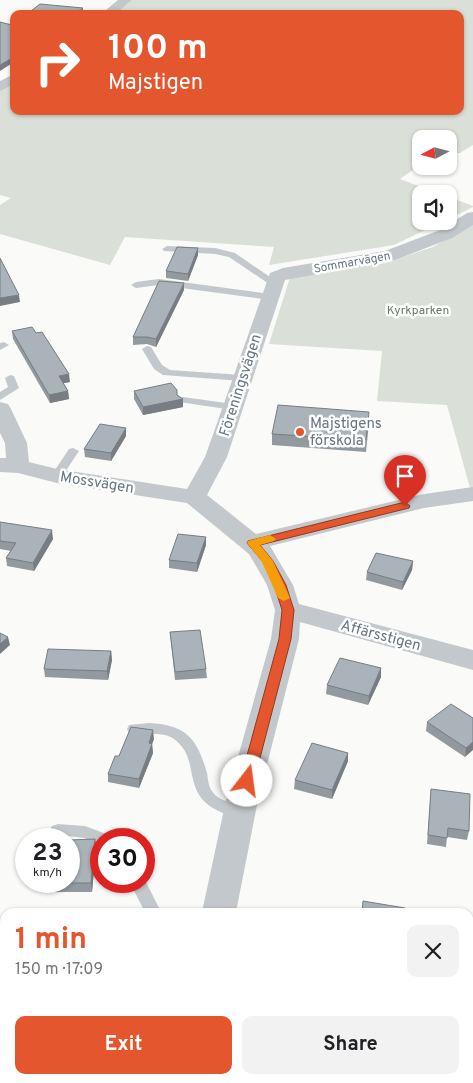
<!DOCTYPE html>
<meta charset="utf-8">
<style>
:root{--surface:#fff;--page:#f2f2f2;--text:#202124;--muted:#757577;--accent:#e4572e}
body{margin:0;font-family:Overpass,sans-serif;background:var(--page);color:var(--text);height:100vh;display:flex;flex-direction:column;font-size:19px;white-space:nowrap}
*{box-sizing:border-box;margin:0}
p{font-size:16px;color:var(--muted)}
.icon{flex:none;width:28px;height:28px;fill:none;stroke:currentColor;stroke-width:2;stroke-linecap:round;stroke-linejoin:round}
.map{position:relative;flex:1;overflow:hidden}
.details{position:absolute;left:0px;top:908px;width:474px;height:176px;display:flex;flex-direction:column;background:var(--surface);border-radius:15px 15px 0 0;box-shadow:0 1px 4px #0004}
.details>*{flex:none}
.guide{position:absolute;left:10px;top:10px;width:454px;height:105px;border-radius:10px;box-shadow:0 1px 4px #0004;background:#e4572e;color:#fff;overflow:hidden}
.needle{width:32px;rotate:263deg}
.controls{position:absolute;left:412px;top:130px;display:grid;gap:10px}
.controls a{display:grid;place-items:center;width:45px;height:45px;border-radius:10px;background:var(--surface);box-shadow:0 1px 4px #0004;font-size:25px}
.speed{position:absolute;left:15px;top:828px;display:flex;gap:10px;font-size:25px;font-weight:700;text-align:center}
.speed>*{display:grid;place-content:center;width:65px;height:65px;border-radius:50%;background:var(--surface);box-shadow:0 1px 4px #0004;line-height:1}
.speed small{font-size:12px;font-weight:400}
.speed .limit{border:8px solid #d22;background:#fff;color:#111}
.pin{position:absolute;display:grid;place-items:center;width:42px;height:42px;color:#fff;margin:-51px -21px;border-radius:50% 50% 50% 0;rotate:-45deg;box-shadow:0 0 5px #0007}
.pin .icon{rotate:45deg}
.me{position:absolute;width:55px;margin:-28px;rotate:15deg;stroke-linejoin:round;filter:drop-shadow(0 0 4px #0008)}
.turn{display:flex;align-items:center;gap:18px;height:105px;padding:0 15px;font-size:22px}
.turn .icon{width:65px;height:65px;stroke-width:2.5}
.turn b{display:block;font-size:35px;line-height:42px}
.round{display:grid;place-items:center;flex:none;width:52px;height:52px;border-radius:10px;background:var(--page)}
.head{display:flex;align-items:center;justify-content:space-between;height:85px;padding:0 15px}
h1{font-size:30px;font-weight:700;line-height:38px;color:var(--accent)}
.action{display:flex;gap:10px;margin-top:auto;padding:10px 15px}
.action a{flex:1;height:58px;border-radius:10px;background:var(--accent);color:#fff;font-size:20px;font-weight:700;line-height:58px;text-align:center}
.action a+a{background:var(--page);color:var(--text)}
.map>svg:first-child{display:block}
.green{fill:#dadfd7}
.lines{fill:none;stroke-linecap:round;stroke-linejoin:round}
.service{fill:#c3c8cc;fill-rule:evenodd}
.minor{fill:#c3c8cc;fill-rule:evenodd}
.wall{fill:#929a9f}
.shaded-wall{fill:#777d82}
.building{fill:#aab3b9;stroke:#777d82}
.route{fill:#e4572e;stroke:#94391e}
.slow{fill:#f59e0b}
.poi-dot{fill:#e4572e;stroke:#fff;stroke-width:2}
.labels{text-anchor:middle;stroke-width:5;stroke-linejoin:round;paint-order:stroke}
.far-street-label{font-size:12px;fill:#657683;stroke:#fff}
.far-park-label{font-size:12px;fill:#687a64;stroke:#fff}
.street-label{font-size:15px;fill:#657683;stroke:#fff}
.poi-label{font-size:15px;fill:#657683;stroke:#fff;text-anchor:start}
</style>
<div class="map">
<svg width="473" height="1083" viewBox="0 0 473 1083">
<rect width="100%" height="100%" fill="#fafaf8"/>
<g class="green">
<polygon points="132,0 473,0 473,145 460,153 449,153 449,139 421,139 421,164 400,179 440,194 421,194 421,221 444,221 394,245 269,265 274,247 125,237 110,265 0,234 0,205 11,198 0,195 0,90 14,82 14,111 460,111 460,14 113,14"/>
<polygon points="449,197 473,206 473,207 449,219"/>
<polygon points="473,224 473,487 470,488 447,405 377,401 382,351 269,344 291,274 385,263 433,247"/>
</g>
<g class="lines">
<g class="service">
<polygon points="167,246 215,248 235,253 280,284 275,287 272,286 229,257 215,254 164,251 162,249"/>
<polygon points="159,279 270,294 275,297 270,300 159,285 136,288 131,285 136,282"/>
<polygon points="4,342 9,345 0,350 0,343"/>
<polygon points="147,346 151,347 162,365 170,370 242,375 247,378 242,381 163,375 154,369 142,349"/>
<polygon points="10,375 14,376 19,388 0,400 0,392 8,387 5,378"/>
<polygon points="183,397 233,404 238,407 233,410 179,402 178,400 179,398"/>
<polygon points="73,448 79,451 61,478 57,480 53,478 51,476 69,449"/>
<path d="M149,723c37,2 48,15 58,50 1,5 1,13 5,18 8,13 28,10 35,22l-2,4c-8,3 -15,-1 -22,-4 -45,-18 -20,-53 -49,-74 -13,-9 -31,-2 -45,-6l-2,-4 2,-4z"/>
<polygon points="58,824 85,826 109,835 111,839 101,839 101,845 84,838 52,834 50,830 52,826"/>
<polygon points="144,878 161,912 145,912 129,881 144,881"/>
</g>
<g class="minor">
<polygon points="118,0 132,0 115,14 101,14"/>
<polygon points="14,74 14,84 0,91 0,81"/>
<polygon points="473,212 473,225 452,238 395,260 285,280 227,457 207,495 256,534 424,494 473,487 473,501 424,508 270,546 293,585 299,604 473,650 473,670 300,622 299,639 258,800 236,912 202,912 226,800 271,639 275,610 267,585 249,554 187,503 57,483 18,473 0,472 0,458 6,458 5,443 0,433 0,402 8,404 11,409 27,443 29,462 57,469 187,489 205,457 270,273 283,268 385,251 440,230 467,213"/>
<rect x="180" y="1079" width="38" height="4"/>
</g>
</g>
<g class="wall">
<polygon points="198,248 198,255 188,281 166,278 166,271"/>
<polygon points="184,290 156,347 147,344 133,345 133,337"/>
<polygon points="12,331 70,382 63,383 68,391 69,399 50,403 13,339"/>
<polygon points="134,391 177,395 183,399 183,407 143,415 134,399"/>
<polygon points="369,423 366,452 272,445 272,434"/>
<polygon points="126,436 111,461 85,457 84,449"/>
<polygon points="0,522 53,539 34,571 7,566 6,558 11,551 0,549"/>
<polygon points="206,537 206,545 197,572 169,568 169,560"/>
<polygon points="413,561 412,570 402,590 366,580 367,572"/>
<polygon points="170,632 206,669 207,678 175,680"/>
<polygon points="111,651 112,660 108,680 45,677 44,669"/>
<polygon points="381,677 368,705 326,694 327,685"/>
<polygon points="473,718 465,757 426,731 427,722"/>
<polygon points="154,739 152,744 153,753 139,788 108,782 108,774 119,756"/>
<polygon points="348,753 348,761 332,799 294,789 295,780"/>
<polygon points="431,789 469,831 467,840 447,837 446,847 427,844"/>
<polygon points="95,839 96,848 92,892 54,892 52,883"/>
<polygon points="288,1079 370,1079 370,1083 349,1083 318,1079"/>
</g>
<g class="shaded-wall">
<polygon points="83,8 83,14 76,14"/>
<polygon points="14,57 14,62 0,71 0,65"/>
<polygon points="198,248 198,255 188,281 188,274"/>
<polygon points="184,283 184,290 156,347 156,339"/>
<polygon points="19,295 20,302 0,306 0,298"/>
<polygon points="69,374 70,382 60,384 59,376"/>
<polygon points="68,391 69,399 50,403 49,395"/>
<polygon points="183,399 183,407 143,415 143,407"/>
<polygon points="126,428 126,436 111,461 111,453"/>
<polygon points="52,530 53,539 34,571 33,563"/>
<polygon points="206,537 206,545 197,572 197,563"/>
<polygon points="413,561 412,570 402,590 403,582"/>
<polygon points="8,637 10,645 0,654 0,644"/>
<polygon points="111,651 112,660 108,680 107,671"/>
<polygon points="381,668 381,677 368,705 369,696"/>
<polygon points="153,730 154,739 150,750 152,744 153,753 139,788 139,779 149,743"/>
<polygon points="473,742 473,750 465,757 466,748"/>
<polygon points="348,753 348,761 332,799 332,790"/>
<polygon points="95,839 96,848 92,892 91,883"/>
</g>
<g class="building">
<polygon points="40,4 83,8 76,14 27,14"/>
<polygon points="0,22 12,25 14,23 14,57 0,65"/>
<polygon points="177,247 198,248 188,274 166,271"/>
<polygon points="0,258 19,295 0,298"/>
<polygon points="159,281 184,283 156,339 147,337 133,337"/>
<polygon points="32,327 36,333 42,332 69,374 59,376 68,391 49,395 12,331"/>
<polygon points="171,383 177,390 177,395 183,399 143,407 134,391"/>
<polygon points="278,405 369,412 366,440 272,434"/>
<polygon points="100,424 126,428 111,453 84,449"/>
<polygon points="0,522 52,530 33,563 6,558 16,543 0,541"/>
<polygon points="178,534 206,537 197,563 169,560"/>
<polygon points="376,553 413,561 403,582 367,572"/>
<polygon points="200,630 206,669 175,672 170,632"/>
<polygon points="0,633 8,637 0,644"/>
<polygon points="48,649 111,651 107,671 44,669"/>
<polygon points="340,658 381,668 369,696 327,685"/>
<polygon points="451,704 473,718 473,742 466,748 427,722"/>
<polygon points="131,727 153,730 149,743 152,744 139,779 108,774 115,756 119,756"/>
<polygon points="312,743 348,753 332,790 295,780"/>
<polygon points="431,789 470,794 469,831 448,828 447,838 428,835"/>
<polygon points="95,839 91,883 52,883 53,881 69,881 69,840"/>
<polygon points="363,901 405,908 405,912 362,912"/>
<polygon points="288,1079 318,1079 318,1083 287,1083"/>
</g>
<polygon class="route" points="405,502 410,506 409,508 260,545 273,561 286,585 294,610 291,639 254,781 252,785 247,786 242,785 240,781 279,639 282,610 274,585 263,562 247,543 248,541"/>
<polygon class="slow" points="270,535 276,539 274,541 260,545 273,561 290,598 284,601 278,598 262,562 247,543 248,541"/>
<circle class="poi-dot" cx="300" cy="432" r="5"/>
<g class="labels">
<g class="far-street-label">
<text transform="translate(352 262) rotate(-10)" y="4">Sommarvägen</text>
</g>
<g class="far-park-label">
<text x="418" y="314">Kyrkparken</text>
</g>
<g class="street-label">
<text transform="translate(240 385) rotate(-72)" y="5">Föreningsvägen</text>
<text transform="translate(97 482) rotate(9)" y="5">Mossvägen</text>
<text transform="translate(381 635) rotate(15)" y="5">Affärsstigen</text>
</g>
<g class="poi-label">
<text x="310" y="428">Majstigens<tspan x="310" dy="17">förskola</tspan></text>
</g>
</g>
</svg>
<div class="controls">
<a><svg class="needle" viewBox="-14 -14 28 28"><path d="M0-13l5 13h-10z" fill="#e53935"/><path d="M0 13l5-13h-10z" fill="#757577"/></svg></a>
<a><svg class="icon" aria-label="sound" viewBox="0 0 24 24"><path d="M4 9h4l5-4v14l-5-4H4zM17 9q2 3 0 6"/></svg></a>
</div>
<div class="speed"><div>23<small>km/h</small></div><div class="limit">30</div></div>
<div class="pin" style="left:405px;top:506px;background:#d93025"><svg class="icon" aria-label="arrive" viewBox="0 0 24 24"><path d="M6 21V4h12l-3 4 3 4H6"/></svg></div>
<svg class="me" style="left:247px;top:781px" viewBox="-20 -20 40 40"><circle r="19" fill="#fff"/><path d="M0-13L10 11 0 6-10 11z" fill="#e4572e"/></svg>
<div class="guide">
<div class="turn"><svg class="icon" aria-label="right" viewBox="0 0 24 24"><path d="M7 20v-9h11M14 6l5 5-5 5"/></svg><div><b>100 m</b>Majstigen</div></div>
</div>
<section class="details">
<div class="head"><div><h1>1 min</h1><p>150 m · 17:09</p></div><a class="round"><svg class="icon" aria-label="close" viewBox="0 0 24 24"><path d="M6 6l12 12M18 6L6 18"/></svg></a></div>
<div class="action"><a>Exit</a><a>Share</a></div>
</section>
</div>
